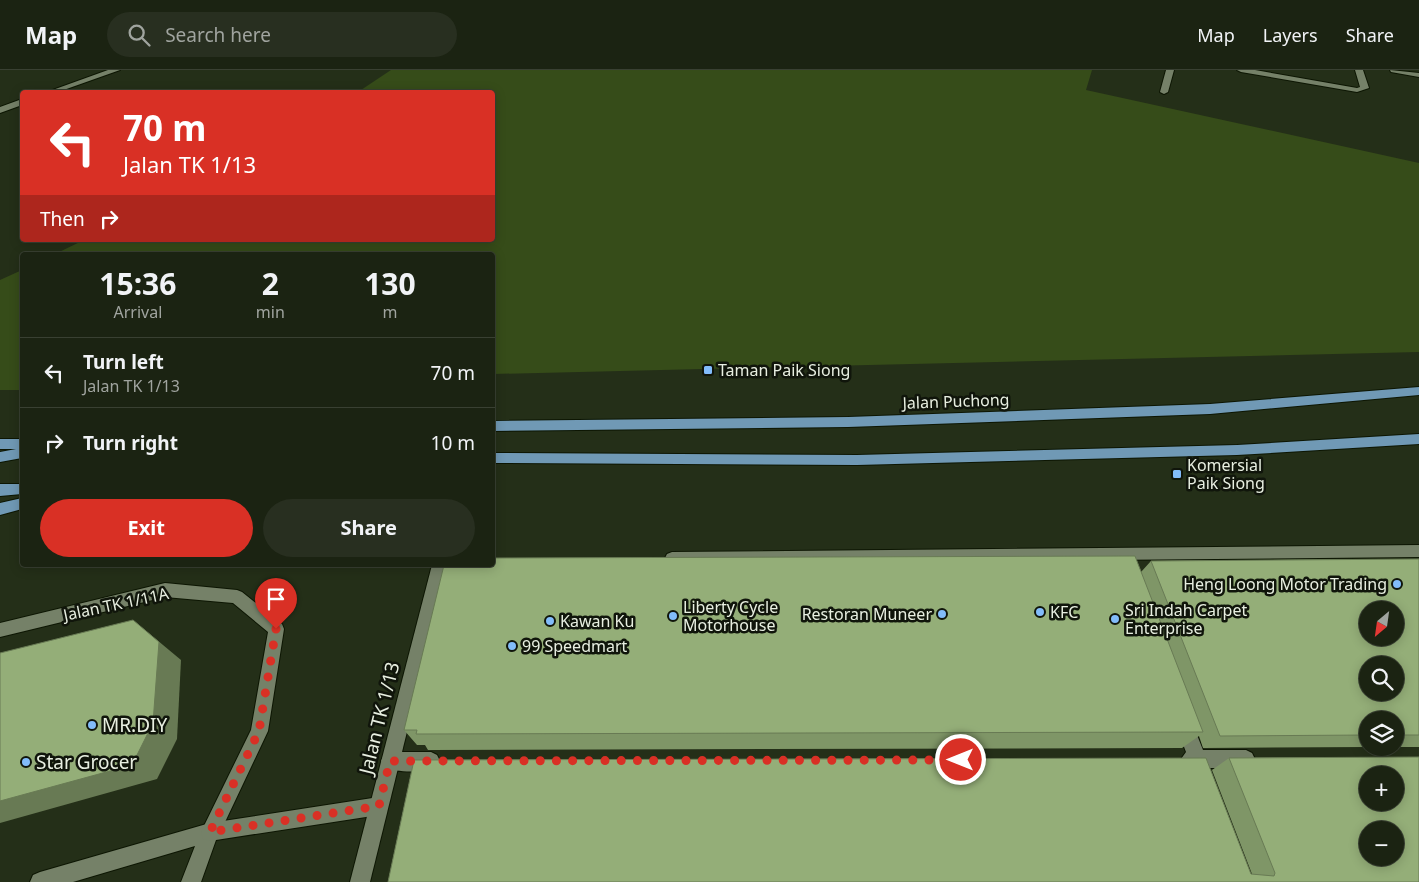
<!DOCTYPE html>
<meta charset="utf-8">
<style>
:root{--surface:#1b2312;--page:#282f20;--text:#f1f3f6;--muted:#a0a49f;--line:#394032;--accent:#d93025}
body{margin:0;font-family:"Noto Sans",sans-serif;background:var(--page);color:var(--text);height:100vh;display:flex;flex-direction:column;font-size:19px;white-space:nowrap}
*{box-sizing:border-box;margin:0}
p{font-size:16px;color:var(--muted)}
.icon{flex:none;width:28px;height:28px;fill:none;stroke:currentColor;stroke-width:2;stroke-linecap:round;stroke-linejoin:round}
.map{position:relative;flex:1;overflow:hidden}
.sheet{position:absolute;left:20px;top:182px;width:475px;height:315px;display:flex;flex-direction:column;background:var(--surface);border-radius:5px;box-shadow:0 2px 12px #0003,0 0 0 1px var(--line)}
.sheet>*{flex:none}
.guide{position:absolute;left:20px;top:20px;width:475px;height:152px;border-radius:5px;box-shadow:0 2px 12px #0003,0 0 0 1px var(--line);background:#d93025;color:#fff;overflow:hidden}
.needle{width:32px;rotate:209deg}
.buttons{position:absolute;left:1359px;top:531px;display:grid;gap:10px}
.buttons a{display:grid;place-items:center;width:45px;height:45px;border-radius:50%;background:var(--surface);box-shadow:0 2px 12px #0003,0 0 0 1px var(--line);font-size:25px}
.pin{position:absolute;display:grid;place-items:center;width:42px;height:42px;color:#fff;margin:-51px -21px;border-radius:50% 50% 50% 0;rotate:-45deg;box-shadow:0 0 5px #0007}
.pin .icon{rotate:45deg}
.me{position:absolute;width:55px;margin:-28px;rotate:270deg;stroke-linejoin:round;filter:drop-shadow(0 0 4px #0008)}
.turn{display:flex;align-items:center;gap:18px;height:105px;padding:0 20px;font-size:22px}
.turn .icon{width:65px;height:65px;stroke-width:2.5}
.turn b{display:block;font-size:35px;line-height:42px}
.then{display:flex;align-items:center;height:48px;padding:0 20px;background:#0003;gap:10px;font-size:19px}
.eta{display:flex;justify-content:space-evenly;align-items:center;height:85px;text-align:center}
.eta b{font-size:30px;font-weight:700;line-height:35px}
.primary-button{display:flex;gap:10px;margin-top:auto;padding:10px 20px}
.primary-button a{flex:1;height:58px;border-radius:30px;background:var(--accent);color:#fff;font-size:20px;font-weight:700;line-height:58px;text-align:center}
.primary-button a+a{background:var(--page);color:var(--text)}
ul{padding:0;list-style:none}
li{display:flex;align-items:center;gap:15px;height:70px;padding:0 20px;border-top:1px solid var(--line)}
li div{flex:1}
li b{display:block;font-size:19px}
li em{font-style:normal}
header{display:flex;align-items:center;gap:30px;box-sizing:border-box;height:70px;padding:0 25px;background:var(--surface);border-bottom:1px solid var(--line)}
header strong{font-size:24px}
nav{display:flex;gap:28px;margin-inline-start:auto;font-size:18px}
.search{width:350px;height:45px;background:var(--page);display:flex;align-items:center;gap:12px;box-sizing:border-box;padding:0 18px;border-radius:28px;color:var(--muted);font-size:19px}
.map>svg:first-child{display:block}
.green{fill:#364c19}
.lines{fill:none;stroke-linecap:round;stroke-linejoin:round}
.service-casing{stroke:#0d1603;stroke-width:2}
.minor-casing{stroke:#0d1603;stroke-width:2}
.tertiary-casing{stroke:#0d1603;stroke-width:2}
.primary-casing{stroke:#0d1603;stroke-width:2}
.service{fill:#758168;fill-rule:evenodd}
.minor{fill:#758168;fill-rule:evenodd}
.tertiary{fill:#758168;fill-rule:evenodd}
.primary{fill:#7099b5;fill-rule:evenodd}
.wall{fill:#7f9667;fill-rule:evenodd}
.shaded-wall{fill:#687a54}
.building{fill:#94ae78;stroke:#687a54;fill-rule:evenodd}
.route{stroke:#d93025;stroke-width:9;stroke-dasharray:0 16.2}
.poi-dot{fill:#82bcfa;stroke:#10150b;stroke-width:2}
.labels{text-anchor:middle;stroke-width:5;stroke-linejoin:round;paint-order:stroke}
.poi-label{font-size:16px;fill:#e8efe1;stroke:#10150b;text-anchor:start}
.street-label{font-size:16px;fill:#e8efe1;stroke:#10150b}
.near-street-label{font-size:19px;fill:#e8efe1;stroke:#10150b}
.near-poi-label{font-size:19px;fill:#e8efe1;stroke:#10150b;text-anchor:start}
</style>
<header>
<strong>Map</strong>
<div class="search"><svg class="icon" aria-label="search" viewBox="0 0 24 24"><circle cx="10" cy="10" r="6"/><path d="M15 15l6 6"/></svg>Search here</div>
<nav><a>Map</a><a>Layers</a><a>Share</a></nav>
</header>
<div class="map">
<svg width="1419" height="812" viewBox="0 0 1419 812">
<rect width="100%" height="100%" fill="#242f18"/>
<g class="green">
<polygon points="391,0 1092,0 1086,20 1419,93 1419,282 493,304 492,185 53,185 84,170 492,170 492,22 358,22"/>
<polygon points="22,200 22,320 0,320 0,210"/>
</g>
<g class="lines">
<defs>
<g id="service">
<polygon points="1166,0 1174,0 1168,22 1164,24 1160,22"/>
<polygon points="1237,0 1255,0 1357,18 1360,17 1355,0 1363,0 1369,18 1357,22 1241,2"/>
<polygon points="1390,0 1419,3 1419,7 1391,2"/>
<polygon points="1185,647 1191,650 1203,680 1246,680 1252,683 1255,689 1252,695 1246,698 1209,698 1206,703 1200,706 1194,703 1191,698 1184,695 1181,689 1186,682 1176,656 1179,650"/>
<path d="M390,682h41l6,3 3,6 -3,6c-13,6 -40,6 -53,0l-3,-6 3,-6z"/>
<polygon points="379,727 386,729 388,736 386,743 379,745 216,770 201,812 181,812 195,776 73,812 30,812 33,805 40,802 210,753"/>
</g>
<g id="minor">
<polygon points="1419,475 1419,487 672,494 667,492 665,488 667,484 672,482"/>
<polygon points="165,513 237,520 242,522 282,554 284,559 268,661 217,769 210,771 203,769 201,762 251,660 268,562 233,533 165,527 0,567 0,553"/>
</g>
<g id="tertiary">
<polygon points="108,0 120,0 58,22 47,22"/>
<polygon points="22,29 22,35 0,43 0,37"/>
<polygon points="432,495 448,495 370,812 350,812"/>
</g>
<g id="primary">
<polygon points="1419,317 1419,325 1210,344 848,357 492,361 492,351 848,347 1210,334"/>
<polygon points="1419,364 1419,374 1237,385 857,395 492,393 492,383 857,385 1237,375"/>
<polygon points="0,369 22,369 22,388 0,392 0,382 16,379 0,379"/>
<polygon points="0,414 22,414 22,424 0,426"/>
<polygon points="22,428 22,439 0,445 0,433"/>
</g>
</defs>
<use href="#service" class="service-casing"/>
<use href="#minor" class="minor-casing"/>
<use href="#tertiary" class="tertiary-casing"/>
<use href="#primary" class="primary-casing"/>
<use href="#service" class="service"/>
<use href="#minor" class="minor"/>
<use href="#tertiary" class="tertiary"/>
<use href="#primary" class="primary"/>
</g>
<g class="wall">
<polygon points="1419,489 1419,677 1395,677 1395,650 1368,650 1368,677 1203,678 1199,666 1182,678 428,680 425,675 417,675 404,660 1141,502 1151,491"/>
<path d="M1419,687v125h-1031l26,-122 792,-2 45,116h1l-40,-104 17,-12zM1368,705h27v27h-27zM1368,760h27v28h-27z"/>
</g>
<polygon class="shaded-wall" points="133,550 181,590 177,669 157,709 0,753 0,731"/>
<g class="building">
<polygon points="1135,486 1203,662 416,664 417,660 404,660 444,495 492,495 492,488"/>
<path d="M1419,489v176h-24v-15h-27v15l-148,1 -69,-175zM1368,540h27v28h-27zM1368,595h27v27h-27z"/>
<polygon points="133,550 159,572 153,653 132,695 0,731 0,583"/>
<path d="M1419,687v125h-1031l26,-122 792,-2 45,116 23,2 1,-3 -46,-115zM1368,705h27v27h-27zM1368,760h27v28h-27z"/>
</g>
<g class="lines">
<polyline class="route" points="276,559 259,661 210,762 379,736 390,691 961,690"/>
</g>
<g class="poi-dot">
<rect x="703" y="295" width="10" height="10" rx="2.5"/>
<rect x="1172" y="399" width="10" height="10" rx="2.5"/>
<circle cx="1397" cy="514" r="5"/>
<circle cx="1040" cy="542" r="5"/>
<circle cx="942" cy="544" r="5"/>
<circle cx="673" cy="546" r="5"/>
<circle cx="1115" cy="549" r="5"/>
<circle cx="550" cy="551" r="5"/>
<circle cx="512" cy="576" r="5"/>
<circle cx="92" cy="655" r="5"/>
<circle cx="26" cy="692" r="5"/>
</g>
<g class="labels">
<g class="poi-label">
<text x="718" y="306">Taman Paik Siong</text>
<text x="1187" y="401">Komersial<tspan x="1187" dy="18">Paik Siong</tspan></text>
<text x="1387" y="520" text-anchor="end">Heng Loong Motor Trading</text>
<text x="683" y="543">Liberty Cycle<tspan x="683" dy="18">Motorhouse</tspan></text>
<text x="1125" y="546">Sri Indah Carpet<tspan x="1125" dy="18">Enterprise</tspan></text>
<text x="1050" y="548">KFC</text>
<text x="932" y="550" text-anchor="end">Restoran Muneer</text>
<text x="560" y="557">Kawan Ku</text>
<text x="522" y="582">99 Speedmart</text>
</g>
<g class="street-label">
<text transform="translate(956 331) rotate(-2)" y="6">Jalan Puchong</text>
<text transform="translate(116 534) rotate(-12)" y="6">Jalan TK 1/11A</text>
</g>
<g class="near-street-label">
<text transform="translate(379 648) rotate(-76)" y="7">Jalan TK 1/13</text>
</g>
<g class="near-poi-label">
<text x="102" y="662">MR.DIY</text>
<text x="36" y="699">Star Grocer</text>
</g>
</g>
</svg>
<div class="buttons">
<a><svg class="needle" viewBox="-14 -14 28 28"><path d="M0-13l5 13h-10z" fill="#e53935"/><path d="M0 13l5-13h-10z" fill="#a0a49f"/></svg></a>
<a><svg class="icon" aria-label="search" viewBox="0 0 24 24"><circle cx="10" cy="10" r="6"/><path d="M15 15l6 6"/></svg></a>
<a><svg class="icon" aria-label="layers" viewBox="0 0 24 24"><path d="M12 4l9 5-9 5-9-5zM3 14l9 5 9-5"/></svg></a>
<a>+</a>
<a>−</a>
</div>
<div class="pin" style="left:276px;top:559px;background:#d93025"><svg class="icon" aria-label="arrive" viewBox="0 0 24 24"><path d="M6 21V4h12l-3 4 3 4H6"/></svg></div>
<svg class="me" style="left:961px;top:690px" viewBox="-20 -20 40 40"><circle r="17" fill="#d93025" stroke="#fff" stroke-width="3"/><path d="M0-11L8 9 0 5-8 9z" fill="#fff"/></svg>
<div class="guide">
<div class="turn"><svg class="icon" aria-label="left" viewBox="0 0 24 24"><path d="M17 20v-9H6M10 6l-5 5 5 5"/></svg><div><b>70 m</b>Jalan TK 1/13</div></div>
<div class="then">Then<svg class="icon" aria-label="right" viewBox="0 0 24 24"><path d="M7 20v-9h11M14 6l5 5-5 5"/></svg></div>
</div>
<section class="sheet">
<div class="eta">
<div><b>15:36</b><p>Arrival</p></div>
<div><b>2</b><p>min</p></div>
<div><b>130</b><p>m</p></div>
</div>
<ul>
<li><svg class="icon" aria-label="left" viewBox="0 0 24 24"><path d="M17 20v-9H6M10 6l-5 5 5 5"/></svg><div><b>Turn left</b><p>Jalan TK 1/13</p></div><em>70 m</em></li>
<li><svg class="icon" aria-label="right" viewBox="0 0 24 24"><path d="M7 20v-9h11M14 6l5 5-5 5"/></svg><div><b>Turn right</b></div><em>10 m</em></li>
</ul>
<div class="primary-button"><a>Exit</a><a>Share</a></div>
</section>
</div>
